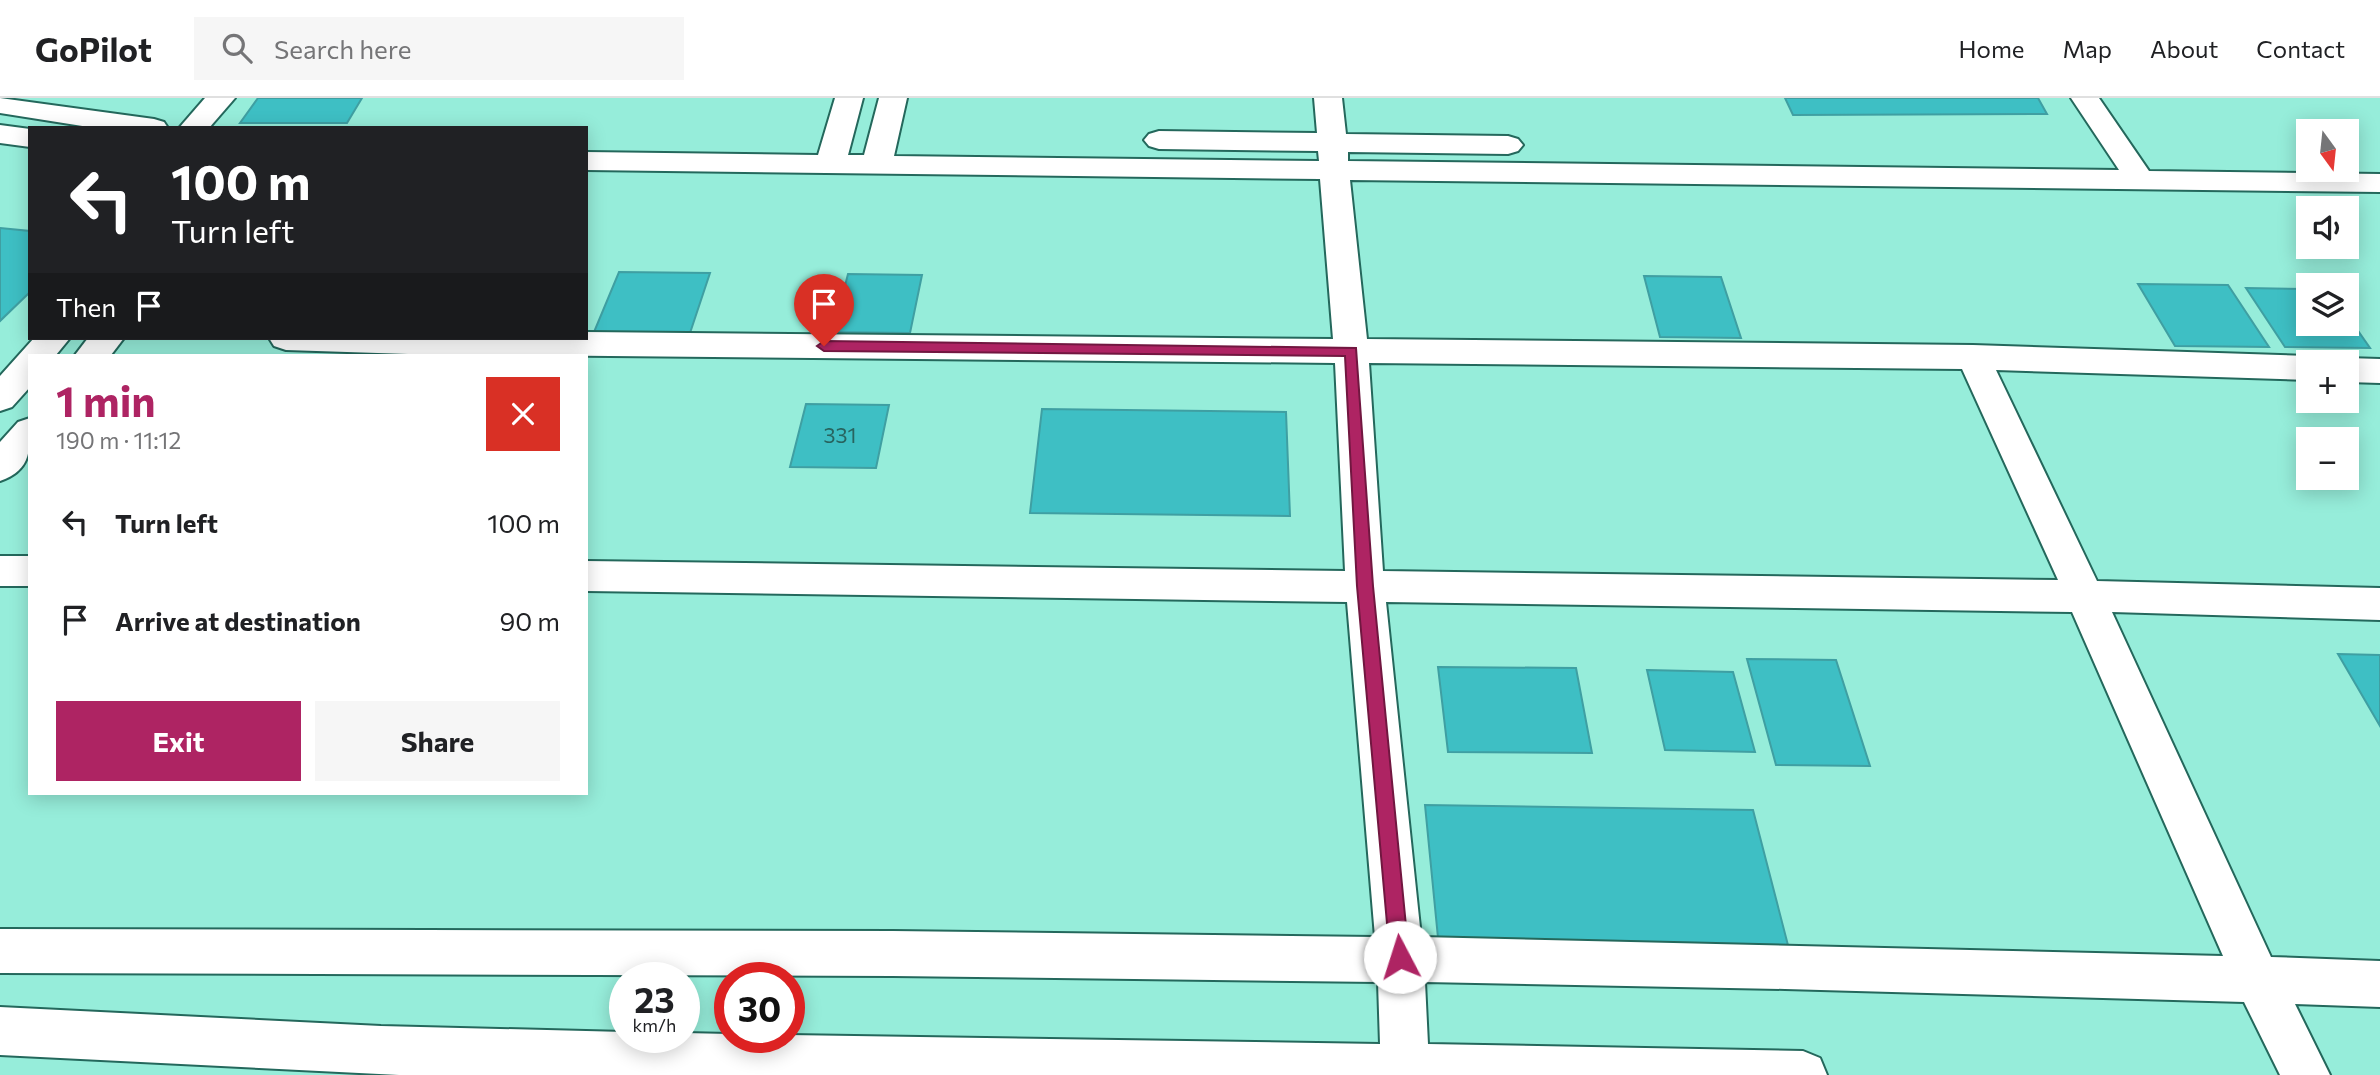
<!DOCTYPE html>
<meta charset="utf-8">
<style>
:root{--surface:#fff;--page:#f6f6f6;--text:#202124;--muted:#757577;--line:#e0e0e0;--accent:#ae2463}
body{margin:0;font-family:Commissioner,sans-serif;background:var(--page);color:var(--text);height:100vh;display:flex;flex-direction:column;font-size:26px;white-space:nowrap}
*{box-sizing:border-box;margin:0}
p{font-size:23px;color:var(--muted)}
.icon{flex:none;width:38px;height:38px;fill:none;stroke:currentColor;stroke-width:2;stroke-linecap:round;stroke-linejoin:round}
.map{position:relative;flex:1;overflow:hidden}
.side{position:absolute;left:28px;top:256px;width:560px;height:441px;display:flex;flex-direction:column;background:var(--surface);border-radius:0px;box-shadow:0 4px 18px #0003}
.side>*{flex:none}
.banner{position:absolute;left:28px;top:28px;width:560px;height:214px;border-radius:0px;box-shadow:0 4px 18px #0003;background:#202124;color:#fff;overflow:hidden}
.needle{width:46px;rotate:165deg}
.buttons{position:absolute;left:2296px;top:21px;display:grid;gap:14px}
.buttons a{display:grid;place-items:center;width:63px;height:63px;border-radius:0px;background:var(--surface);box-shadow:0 4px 18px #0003;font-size:35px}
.speed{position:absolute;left:609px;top:864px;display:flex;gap:14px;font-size:35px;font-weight:700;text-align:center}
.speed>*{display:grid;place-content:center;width:91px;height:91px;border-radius:50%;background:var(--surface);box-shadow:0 4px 18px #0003;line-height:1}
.speed small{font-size:18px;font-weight:400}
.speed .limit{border:10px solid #d22;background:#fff;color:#111}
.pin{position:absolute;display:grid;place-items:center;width:60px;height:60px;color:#fff;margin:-72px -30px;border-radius:50% 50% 50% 0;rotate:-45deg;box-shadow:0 0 7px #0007}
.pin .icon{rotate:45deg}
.me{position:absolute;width:77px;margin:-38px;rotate:355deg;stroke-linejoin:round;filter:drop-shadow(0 0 5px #0008)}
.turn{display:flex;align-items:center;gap:24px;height:147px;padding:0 28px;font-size:32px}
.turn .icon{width:91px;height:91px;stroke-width:2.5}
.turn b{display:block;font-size:49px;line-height:60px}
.then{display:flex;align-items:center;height:66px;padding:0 28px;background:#0003;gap:14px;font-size:26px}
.round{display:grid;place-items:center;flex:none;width:74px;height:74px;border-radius:0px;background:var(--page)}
.headline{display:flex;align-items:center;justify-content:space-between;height:119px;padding:0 28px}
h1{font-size:42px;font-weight:700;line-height:52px;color:var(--accent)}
.primary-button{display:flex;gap:14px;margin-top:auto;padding:14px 28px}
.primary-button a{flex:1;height:80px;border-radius:0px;background:var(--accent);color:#fff;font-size:28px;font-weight:700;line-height:80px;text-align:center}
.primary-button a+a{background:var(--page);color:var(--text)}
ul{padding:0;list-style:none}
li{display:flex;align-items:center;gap:21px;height:98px;padding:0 28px}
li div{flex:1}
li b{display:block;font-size:26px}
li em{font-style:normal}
header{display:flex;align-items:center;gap:42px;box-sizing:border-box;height:98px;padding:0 35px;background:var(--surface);border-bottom:2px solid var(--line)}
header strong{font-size:33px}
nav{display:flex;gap:38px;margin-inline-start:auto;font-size:24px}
.search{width:490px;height:63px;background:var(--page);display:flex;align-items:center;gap:18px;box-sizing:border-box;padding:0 24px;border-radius:0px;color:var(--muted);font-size:26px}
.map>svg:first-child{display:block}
.building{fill:#3ebfc4;stroke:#3f9fa2;stroke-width:2}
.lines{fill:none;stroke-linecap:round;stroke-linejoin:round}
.minor-casing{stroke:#24685c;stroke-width:4}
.minor{fill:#fff;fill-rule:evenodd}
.route{fill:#ae2463;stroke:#711740;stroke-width:2}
.labels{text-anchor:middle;stroke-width:5;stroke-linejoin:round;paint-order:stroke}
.number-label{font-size:21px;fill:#28645f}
</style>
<header>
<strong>GoPilot</strong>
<div class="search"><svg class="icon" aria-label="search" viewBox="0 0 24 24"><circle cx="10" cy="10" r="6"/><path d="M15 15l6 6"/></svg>Search here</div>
<nav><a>Home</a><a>Map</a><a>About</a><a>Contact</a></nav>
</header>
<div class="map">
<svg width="2380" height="977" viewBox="0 0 2380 977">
<rect width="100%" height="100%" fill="#96edda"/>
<g class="building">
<polygon points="258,0 362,0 347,25 240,25"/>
<polygon points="1785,0 2038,0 2047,16 1793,17"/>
<polygon points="0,130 30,133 30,194 0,223"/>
<polygon points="619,174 710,175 690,235 594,234"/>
<polygon points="848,176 922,177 910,235 833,234"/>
<polygon points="1644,178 1721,179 1741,240 1660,239"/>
<polygon points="2138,186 2228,187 2269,249 2175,248"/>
<polygon points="2246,190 2308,191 2308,226 2347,226 2347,217 2370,250 2285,249"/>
<polygon points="806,306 889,307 876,370 790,369"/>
<polygon points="1042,311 1286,314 1290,418 1030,415"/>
<polygon points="2338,556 2380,557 2380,628"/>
<polygon points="1747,561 1836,562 1870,668 1776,667"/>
<polygon points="1438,569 1576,570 1592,655 1448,654"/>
<polygon points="1647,572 1733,574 1755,654 1665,652"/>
<polygon points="1425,707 1753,712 1790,855 1439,850"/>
</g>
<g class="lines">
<defs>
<g id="minor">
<polygon points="0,0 154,21 164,24 168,30 95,30 0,15"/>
<polygon points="205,0 235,0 209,30 179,30"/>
<path d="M835,0h28l-15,57h16l15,-57h28l-13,58 425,5 -1,-10 -159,-2 -10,-3 -5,-6 5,-6 10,-3 158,2 -3,-35h28l4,36 162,2 10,3 5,6 -5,6 -10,3 -160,-2v9l771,9 -48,-72h28l50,73 231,3v18l-1030,-12 17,159 606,6 335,11 12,3 2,3h-14v18l-312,-10 101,211 283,7v32l-268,-8 159,345 109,4v46l-85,-3 35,71h-50l-36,-73 -459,-13 -360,-7 3,62 375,7 17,7 7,17h-1428l-399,-20v-48l381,19 244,6v6h59v-5l46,1v4h59v-3l591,9 -2,-62 -485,-6 -893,-3v-44l893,2 482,6 -28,-335 -761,-11v-30l759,10 -10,-208 -927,-9 -122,-4 -12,-4 -5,-8h317v-6l747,7 -13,-160 -734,-9v-18l232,3zM1369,265l593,6 96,211 -675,-9zM1386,504l686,10 151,344 -802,-19z"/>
<polygon points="0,27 30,31 30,49 0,45"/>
<polygon points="34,240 70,240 56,257 30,257 30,289 12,309 0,313 0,278"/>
<polygon points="88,240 124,240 111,257 75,257"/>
<polygon points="2347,260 2380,261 2380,285 2347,284 2347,264 2335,264"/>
<path d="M30,320c0,29 3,52 -30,63v-39l18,-20z"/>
<rect x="0" y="458" width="30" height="30"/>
</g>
</defs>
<use href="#minor" class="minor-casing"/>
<use href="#minor" class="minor"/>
</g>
<polygon class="route" points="824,243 1356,250 1373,488 1409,859 1406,866 1400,869 1393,866 1390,859 1357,488 1345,258 824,253 817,248"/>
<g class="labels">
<g class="number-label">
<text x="840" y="345">331</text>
</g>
</g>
</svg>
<div class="buttons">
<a><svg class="needle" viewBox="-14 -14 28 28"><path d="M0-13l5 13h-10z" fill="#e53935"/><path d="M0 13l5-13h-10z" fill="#757577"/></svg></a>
<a><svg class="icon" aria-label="sound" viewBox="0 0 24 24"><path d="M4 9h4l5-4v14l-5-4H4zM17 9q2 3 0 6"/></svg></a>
<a><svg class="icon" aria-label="layers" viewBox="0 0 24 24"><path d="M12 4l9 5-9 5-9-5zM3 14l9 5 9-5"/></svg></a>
<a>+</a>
<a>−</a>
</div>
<div class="speed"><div>23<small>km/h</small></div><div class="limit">30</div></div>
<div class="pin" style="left:824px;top:248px;background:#d93025"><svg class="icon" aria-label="arrive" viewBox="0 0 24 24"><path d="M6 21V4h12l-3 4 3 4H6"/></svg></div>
<svg class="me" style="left:1400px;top:859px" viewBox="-20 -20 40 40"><circle r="19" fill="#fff"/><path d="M0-13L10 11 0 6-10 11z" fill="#ae2463"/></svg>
<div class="banner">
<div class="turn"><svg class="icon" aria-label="left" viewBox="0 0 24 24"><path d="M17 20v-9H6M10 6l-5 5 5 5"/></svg><div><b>100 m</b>Turn left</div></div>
<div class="then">Then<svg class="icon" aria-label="arrive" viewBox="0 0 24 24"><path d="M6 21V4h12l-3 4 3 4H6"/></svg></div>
</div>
<section class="side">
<div class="headline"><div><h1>1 min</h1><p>190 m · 11:12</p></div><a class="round" style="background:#d93025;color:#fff"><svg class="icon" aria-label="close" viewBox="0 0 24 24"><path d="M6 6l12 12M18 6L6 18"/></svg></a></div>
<ul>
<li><svg class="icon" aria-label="left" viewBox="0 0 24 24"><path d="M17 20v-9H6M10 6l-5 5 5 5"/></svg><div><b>Turn left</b></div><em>100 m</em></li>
<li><svg class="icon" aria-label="arrive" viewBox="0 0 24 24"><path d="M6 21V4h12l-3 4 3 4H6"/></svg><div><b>Arrive at destination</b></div><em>90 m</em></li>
</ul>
<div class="primary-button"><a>Exit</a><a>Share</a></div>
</section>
</div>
